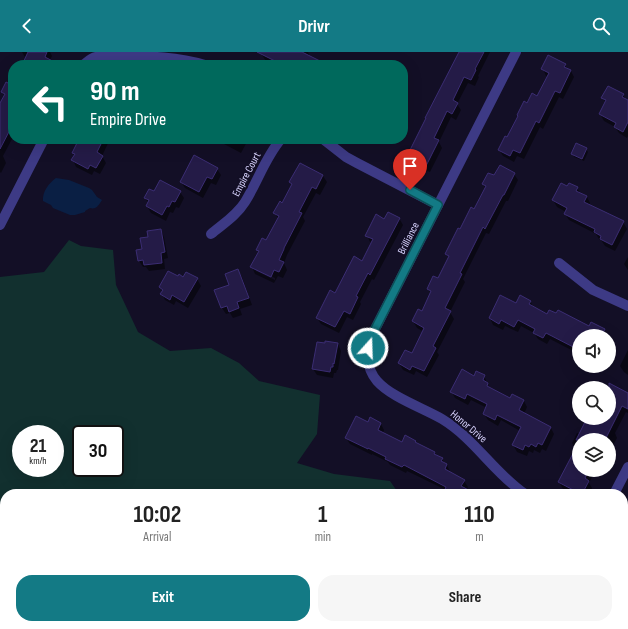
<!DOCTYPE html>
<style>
:root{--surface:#fff;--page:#f6f6f6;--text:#222;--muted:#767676;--accent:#137a85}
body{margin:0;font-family:"Sofia Sans Condensed",sans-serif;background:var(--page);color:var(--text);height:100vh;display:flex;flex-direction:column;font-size:15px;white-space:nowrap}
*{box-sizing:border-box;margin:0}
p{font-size:13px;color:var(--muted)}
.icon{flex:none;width:22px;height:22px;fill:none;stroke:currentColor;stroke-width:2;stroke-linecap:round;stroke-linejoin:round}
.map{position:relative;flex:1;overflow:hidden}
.sheet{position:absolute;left:0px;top:437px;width:628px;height:140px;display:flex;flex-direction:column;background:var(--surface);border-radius:16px 16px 0 0;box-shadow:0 4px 16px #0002}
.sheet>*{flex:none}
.banner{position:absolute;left:8px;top:8px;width:400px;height:84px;border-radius:16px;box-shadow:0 4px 16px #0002;background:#00695c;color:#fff;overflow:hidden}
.fabs{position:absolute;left:572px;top:277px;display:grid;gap:8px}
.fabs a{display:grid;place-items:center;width:44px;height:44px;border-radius:50%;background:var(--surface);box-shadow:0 4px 16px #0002;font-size:20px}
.speed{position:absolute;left:12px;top:373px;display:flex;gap:8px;font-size:20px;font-weight:700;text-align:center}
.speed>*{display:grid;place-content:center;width:52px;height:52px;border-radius:50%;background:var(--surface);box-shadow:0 4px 16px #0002;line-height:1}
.speed small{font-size:10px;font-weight:400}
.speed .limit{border:2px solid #111;border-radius:6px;background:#fff;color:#111}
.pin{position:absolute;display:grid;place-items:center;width:34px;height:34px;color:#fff;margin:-41px -17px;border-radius:50% 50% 50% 0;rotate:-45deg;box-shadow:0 0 4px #0007}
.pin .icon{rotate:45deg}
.me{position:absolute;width:44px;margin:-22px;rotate:20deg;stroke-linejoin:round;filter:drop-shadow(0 0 3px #0008)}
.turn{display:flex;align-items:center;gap:14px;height:84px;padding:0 16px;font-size:18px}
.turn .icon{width:52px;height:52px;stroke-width:2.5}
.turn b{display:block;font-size:28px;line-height:34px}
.eta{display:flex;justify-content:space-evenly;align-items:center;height:68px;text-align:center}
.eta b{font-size:24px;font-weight:700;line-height:28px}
.button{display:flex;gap:8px;margin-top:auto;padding:8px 16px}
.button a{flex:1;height:46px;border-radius:16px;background:var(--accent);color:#fff;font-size:16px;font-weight:700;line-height:46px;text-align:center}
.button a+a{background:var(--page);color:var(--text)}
header{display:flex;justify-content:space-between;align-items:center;height:52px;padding:0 16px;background:var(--accent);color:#fff;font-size:18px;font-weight:700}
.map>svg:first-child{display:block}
.green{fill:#12302f;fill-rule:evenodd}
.water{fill:#0a1f44}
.shadow{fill:#0007;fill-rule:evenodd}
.building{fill:#241b47;stroke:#3b2d73}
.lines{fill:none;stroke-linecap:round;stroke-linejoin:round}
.street{stroke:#3d3a85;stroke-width:10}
.route-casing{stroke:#0c4f56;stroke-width:10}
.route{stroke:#137a85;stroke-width:7}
.labels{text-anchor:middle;stroke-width:4;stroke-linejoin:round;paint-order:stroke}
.street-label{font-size:11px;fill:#d9d4ff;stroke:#130f26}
</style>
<header><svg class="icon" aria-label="back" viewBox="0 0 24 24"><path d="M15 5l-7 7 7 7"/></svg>Drivr<svg class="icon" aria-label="search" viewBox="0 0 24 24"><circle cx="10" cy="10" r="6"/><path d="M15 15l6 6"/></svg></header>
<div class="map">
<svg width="628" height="577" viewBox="0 0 628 577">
<rect width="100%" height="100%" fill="#130f26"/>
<path class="green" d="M69,188l12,6 32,4 3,35 22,47 32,19 41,-3 28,15 20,18 61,14 -3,39 -20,29 37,11 56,7 9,13h-394v130h492l1,5h-498v-352l44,-5zM21,382h34v34h-34zM81,382h34v34h-34z"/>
<path class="water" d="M56,126l13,2 20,8 3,2 5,7 5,3c-3,5 -6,10 -12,8l-5,3v1l-10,3h-5l-17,-7 -2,-3 -8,-4c-1,-9 6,-18 13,-23z"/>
<g class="shadow">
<polygon points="22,0 50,0 52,4 49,10 51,13 23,13 26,7"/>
<polygon points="261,0 308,0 310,5 322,13 274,13 266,9 262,3 263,1"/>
<polygon points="460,0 490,0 478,24 479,25 475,34 468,31 457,52 461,58 456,68 451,65 439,90 442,96 430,120 420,116 416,109 418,106 415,105 411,98"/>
<polygon points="565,13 567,17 571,19 574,25 563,47 559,45 543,77 540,75 524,107 517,104 514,110 503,104 499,98 507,87 528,52 538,45 548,25 546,24 543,17"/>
<polygon points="13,34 13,85 3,104 6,111 1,121 0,120 0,54 5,44 2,40"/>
<polygon points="623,43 626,48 628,49 628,84 627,86 619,81 615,75 604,69 600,62 606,51 603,46"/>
<polygon points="78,87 110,87 102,104 106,111 100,122 94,119 92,123 76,115 73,108 75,104 73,101 78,92 76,90"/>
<polygon points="221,87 253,87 252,90 248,88 241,101 224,92"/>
<polygon points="586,97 588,100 584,109 574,105 573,102"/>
<path d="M300,112l23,12 4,6 -7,13 -4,-2 -13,24 2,4 -18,34 -3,8 3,7 -4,8 -5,-2 -4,7 -19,-9 -3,-7 7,-14 -2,-3 10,-9 11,-22 -3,-6 8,-9 9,-18 -2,-4zM256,217l19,9v2l-19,-9z"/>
<polygon points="217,117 221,123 216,133 211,131 203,146 185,136 181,130"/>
<polygon points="514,122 518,128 508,149 506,149 489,182 486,181 463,227 465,230 450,260 454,267 437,300 439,303 427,325 416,319 414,323 403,318 399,311 412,303 424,280 417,276 413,269 422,260 431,242 428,237 438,228 449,206 447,202 460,178 475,159 486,137 483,132 495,125"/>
<polygon points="568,136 577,136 581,142 587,145 590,151 589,154 623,170 627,177 615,199 605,194 601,188 599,187 596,182 569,168 565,162 566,160 557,155 553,148"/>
<polygon points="180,140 184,146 179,156 176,155 173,161 170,160 166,169 151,161 147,154 149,152 145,146 155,141"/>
<polygon points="399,166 403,173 374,228 372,227 360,250 361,252 353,268 347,265 339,281 321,272 317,266 363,210 372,191 370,190 367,183 385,168"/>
<polygon points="161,178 164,185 168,206 164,207 165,217 149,219 146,215 143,215 139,209 143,198"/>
<polygon points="628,205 628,218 624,212"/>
<polygon points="238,219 242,225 252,253 240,257 242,263 233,266 230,261 226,262 222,256 216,239 231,234"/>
<polygon points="178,226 197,227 201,234 188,256 176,249 174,253 165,248 162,242 163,240 160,235"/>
<polygon points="530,249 534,256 548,263 589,275 604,278 608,284 579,284 579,302 550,287 547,292 538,287 534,281 521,274 518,280 505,274 503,278 493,273 490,266 516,253"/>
<polygon points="338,292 341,299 338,318 337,318 336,321 334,321 333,326 317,323 313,317"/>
<polygon points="628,298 628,323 624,320 620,314"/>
<polygon points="484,324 490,337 510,347 512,343 524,349 527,355 524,362 551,376 554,382 546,399 542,397 540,401 534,398 533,401 529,399 527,404 517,400 513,393 520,379 501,368 498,374 488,368 484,362 487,356 471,348 468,353 455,346 451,339 474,325"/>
<polygon points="609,337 628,342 628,361 626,360 615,381 617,386 611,397 609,396 609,388 579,388 579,418 593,418 594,421 589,431 592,436 589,442 573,442 563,437 559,430 576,397 572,391 577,381 580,382 593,366 609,366"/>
<polygon points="368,372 381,372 384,378 383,381 402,391 415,389 417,392 435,401 437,405 442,407 445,412 447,413 450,420 450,421 464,429 468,435 466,438 473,442 444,442 446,438 407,419 406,421 390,413 388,410 372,402 372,403 350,392 346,386"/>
<polygon points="628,483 628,510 626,507 628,503 623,496 623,493"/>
</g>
<g class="building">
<polygon points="28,0 47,0 45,5 60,13 22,13"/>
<polygon points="257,0 302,0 328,13 283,13"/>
<polygon points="459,0 484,0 475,17 476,18 471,28 464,25 453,48 458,51 452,62 447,59 434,86 439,88 426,114 415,109 418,102 410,98 426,66 425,66"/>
<polygon points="548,3 566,12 564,15 571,18 560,41 555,39 539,71 536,69 520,101 513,98 510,104 498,98 505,84 507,85 518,64 517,63 524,49 527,51 532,41 537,44 549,21 541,17"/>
<polygon points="13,26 13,72 0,97 0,51 5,42 1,40 6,30 10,32"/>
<polygon points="608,34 624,42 622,45 628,48 628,70 623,80 614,75 616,71 599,62 606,48 601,46"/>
<polygon points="79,87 97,87 102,90 97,100 103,104 96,116 90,113 88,117 71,108 75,102 72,101"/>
<polygon points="576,91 587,96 582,107 571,102"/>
<polygon points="194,103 218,116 212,127 207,125 199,140 180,130"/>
<polygon points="300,111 323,123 316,137 312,135 299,160 302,161 284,196 284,197 279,208 284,210 279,220 274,218 271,225 250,215 259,199 256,198 262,186 266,188 279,164 273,161 280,149 282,151 292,132 289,130"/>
<polygon points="500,113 515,121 504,143 503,143 485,177 483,175 460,221 462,222 445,256 451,259 433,294 436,296 424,319 412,314 410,318 398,311 405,298 412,301 424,276 412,269 418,257 422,259 431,239 427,237 433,224 438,226 449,204 445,202 458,176 460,177 471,155 474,157 486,134 482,132 488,121 494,123"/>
<polygon points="160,128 181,139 175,150 172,149 169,155 167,154 162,163 146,154 149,148 144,146 149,137 154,139"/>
<polygon points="561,131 567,134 569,131 578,135 576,139 587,144 584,150 624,169 612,193 600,187 601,184 594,180 595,177 564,162 567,156 552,148"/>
<polygon points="388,160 400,166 370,223 368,221 356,244 358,245 350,262 344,259 335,275 316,266 330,238 335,241 354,204 362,209 373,187 365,184 376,162 384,167"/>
<polygon points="161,177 165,200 161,201 162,211 144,213 143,208 138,209 136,198 142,197 140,186 148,185 147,179"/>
<polygon points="238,217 249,246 237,250 239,256 229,260 227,254 221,256 214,238 229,233 225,222"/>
<polygon points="168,219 178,224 179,222 183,225 186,220 198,226 184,250 172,243 170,248 160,242 163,238 159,235"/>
<polygon points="500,243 516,251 520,243 531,249 529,252 547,262 549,258 556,261 558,258 589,274 591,270 605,277 603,281 609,284 579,284 579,298 546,281 543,286 533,281 535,277 518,268 514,275 501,268 499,272 489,266"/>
<polygon points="325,289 338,291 334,312 333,311 333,315 331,315 330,320 312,317 317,290 325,291"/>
<polygon points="462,317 474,324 476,319 485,323 483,328 488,331 487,334 510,346 512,342 524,348 519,358 551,375 542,393 538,391 536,395 531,392 529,395 525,393 523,398 512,393 521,375 497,363 495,368 483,362 487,352 467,342 465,347 450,340"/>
<polygon points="609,331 628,341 628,357 622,354 605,388 576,388 587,366 609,366"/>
<polygon points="356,364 368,370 370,365 381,371 378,378 402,390 405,383 416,389 415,390 435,400 434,402 443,406 441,409 447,412 445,417 465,428 461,434 476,442 443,442 446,435 404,413 402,415 385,407 386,405 368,396 368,397 345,386"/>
<polygon points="579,390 579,418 589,418 585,426 589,429 582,442 581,442 558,430"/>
</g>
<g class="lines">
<g class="street">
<path d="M516,0l-144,283c-5,17 -7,32 5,46 14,16 46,27 65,38 33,20 52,54 83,75"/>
<path d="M83,13c4,-3 8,-7 13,-8 8,-2 18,-1 25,-1 29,0 57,1 84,9"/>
<polyline points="323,87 346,105 357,111 438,153"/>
<polyline points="0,173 44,87"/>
<path d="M211,182c12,-10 26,-19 34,-32 13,-21 20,-44 36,-63"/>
<polyline points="559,211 593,238 628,254"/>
<polyline points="614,442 628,415"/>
</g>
</g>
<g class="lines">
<defs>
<polyline id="route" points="368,296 372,283 438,153 410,138"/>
</defs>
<use href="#route" class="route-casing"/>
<use href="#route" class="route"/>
</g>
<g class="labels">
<g class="street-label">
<text transform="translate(246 122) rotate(-62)" y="4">Empire Court</text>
<text transform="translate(408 186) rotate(-63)" y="4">Brilliance</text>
<text transform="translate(469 374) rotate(40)" y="4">Honor Drive</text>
</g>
</g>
</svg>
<div class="fabs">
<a><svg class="icon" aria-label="sound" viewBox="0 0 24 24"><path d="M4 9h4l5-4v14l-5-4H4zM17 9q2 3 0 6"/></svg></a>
<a><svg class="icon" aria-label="search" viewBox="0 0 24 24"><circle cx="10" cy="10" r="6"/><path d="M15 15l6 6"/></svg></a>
<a><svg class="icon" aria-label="layers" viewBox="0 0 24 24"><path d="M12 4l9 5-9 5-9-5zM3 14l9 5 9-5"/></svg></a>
</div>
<div class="speed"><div>21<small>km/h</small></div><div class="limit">30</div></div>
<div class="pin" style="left:410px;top:138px;background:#d93025"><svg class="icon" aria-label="arrive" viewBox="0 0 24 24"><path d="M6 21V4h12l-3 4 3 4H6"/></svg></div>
<svg class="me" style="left:368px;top:296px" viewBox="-20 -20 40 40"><circle r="17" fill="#137a85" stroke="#fff" stroke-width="3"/><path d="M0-11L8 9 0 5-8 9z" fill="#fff"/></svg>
<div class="banner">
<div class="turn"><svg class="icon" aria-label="left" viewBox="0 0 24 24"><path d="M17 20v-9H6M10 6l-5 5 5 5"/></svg><div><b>90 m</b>Empire Drive</div></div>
</div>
<section class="sheet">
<div class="eta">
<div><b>10:02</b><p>Arrival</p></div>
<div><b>1</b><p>min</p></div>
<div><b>110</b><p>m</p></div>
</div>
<div class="button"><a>Exit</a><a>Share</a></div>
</section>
</div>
